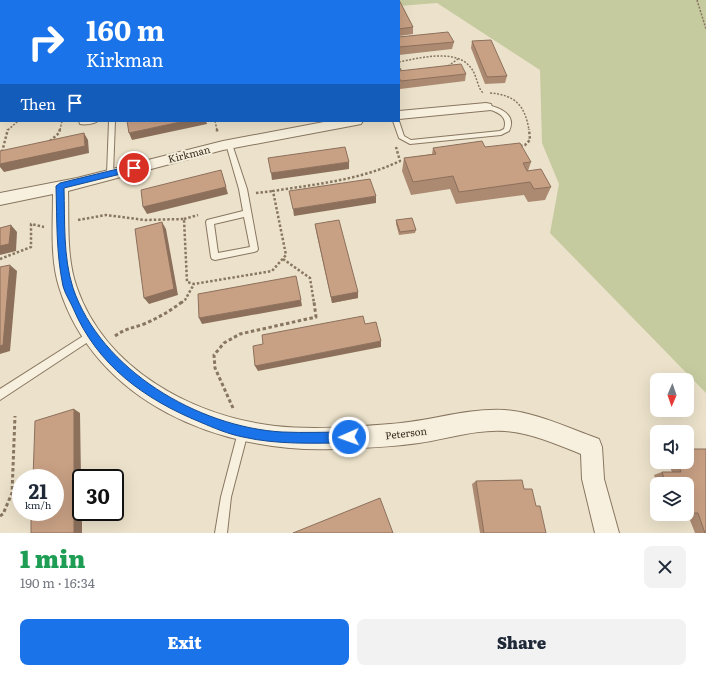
<!DOCTYPE html>
<meta charset="utf-8">
<style>
:root{--surface:#fff;--page:#f2f2f3;--text:#1f2937;--muted:#747a83;--accent:#1a73e8}
body{margin:0;font-family:Literata,serif;background:var(--page);color:var(--text);height:100vh;display:flex;flex-direction:column;font-size:15px;white-space:nowrap}
*{box-sizing:border-box;margin:0}
p{font-size:13px;color:var(--muted)}
.icon{flex:none;width:22px;height:22px;fill:none;stroke:currentColor;stroke-width:2;stroke-linecap:round;stroke-linejoin:round}
.map{position:relative;height:533px;overflow:hidden}
.drawer{display:flex;flex-direction:column;background:var(--surface);flex:1}
.drawer>*{flex:none}
.hud{position:absolute;left:0px;top:0px;width:400px;height:122px;box-shadow:0 4px 16px #0002;background:#1a73e8;color:#fff;overflow:hidden}
.needle{width:26px;rotate:182deg}
.tools{position:absolute;left:650px;top:373px;display:grid;gap:8px}
.tools a{display:grid;place-items:center;width:44px;height:44px;border-radius:8px;background:var(--surface);box-shadow:0 4px 16px #0002;font-size:20px}
.speed{position:absolute;left:12px;top:469px;display:flex;gap:8px;font-size:20px;font-weight:700;text-align:center}
.speed>*{display:grid;place-content:center;width:52px;height:52px;border-radius:50%;background:var(--surface);box-shadow:0 4px 16px #0002;line-height:1}
.speed small{font-size:10px;font-weight:400}
.speed .limit{border:2px solid #111;border-radius:6px;background:#fff;color:#111}
.pin{position:absolute;display:grid;place-items:center;width:34px;height:34px;color:#fff;margin:-17px;border:2px solid #fff;border-radius:50%;box-shadow:0 1px 4px #0007}
.me{position:absolute;width:44px;margin:-22px;rotate:268deg;stroke-linejoin:round;filter:drop-shadow(0 0 3px #0008)}
.turn{display:flex;align-items:center;gap:14px;height:84px;padding:0 20px;font-size:18px}
.turn .icon{width:52px;height:52px;stroke-width:2.5}
.turn b{display:block;font-size:28px;line-height:34px}
.then{display:flex;align-items:center;height:38px;padding:0 20px;background:#0003;gap:8px;font-size:15px}
.round{display:grid;place-items:center;flex:none;width:42px;height:42px;border-radius:8px;background:var(--page)}
.head{display:flex;align-items:center;justify-content:space-between;height:68px;padding:0 20px}
h1{font-size:24px;font-weight:800;line-height:30px;color:#1e9e55}
.button{display:flex;gap:8px;margin-top:auto;padding:8px 20px}
.button a{flex:1;height:46px;border-radius:8px;background:var(--accent);color:#fff;font-size:16px;font-weight:800;line-height:46px;text-align:center}
.button a+a{background:var(--page);color:var(--text)}
.map>svg:first-child{display:block}
.green{fill:#c5ca9f}
.lines{fill:none;stroke-linecap:round;stroke-linejoin:round}
.service-casing{stroke:#887660;stroke-width:2}
.minor-casing{stroke:#887660;stroke-width:2}
.path-far2{stroke:#887660;stroke-width:1.5;stroke-dasharray:2 1.5;stroke-linecap:butt}
.path-far1{stroke:#887660;stroke-width:2.5;stroke-dasharray:2.5 2;stroke-linecap:butt}
.path{stroke:#887660;stroke-width:3;stroke-dasharray:3.5 2.5;stroke-linecap:butt}
.service{fill:#f7f0de;fill-rule:evenodd}
.minor{fill:#f7f0de;fill-rule:evenodd}
.wall{fill:#ac8a72}
.shaded-wall{fill:#8c705c}
.building{fill:#c8a084;stroke:#8c705c}
.route{fill:#1a73e8;stroke:#114b97}
.labels{text-anchor:middle;stroke-width:4;stroke-linejoin:round;paint-order:stroke}
.street-label{font-size:10px;fill:#3a2e22;stroke:#f4edda}
</style>
<div class="map">
<svg width="706" height="533" viewBox="0 0 706 533">
<rect width="100%" height="100%" fill="#ece2cb"/>
<polygon class="green" points="41,0 706,0 706,393 550,233 559,184 542,143 540,70 437,3 399,6 399,1 32,1"/>
<g class="lines">
<defs>
<g id="service">
<path d="M486,105c14,2 31,10 23,26l-8,4 -91,9 -11,-6 -6,-17h6l5,15 7,4 89,-9 4,-2c5,-14 -9,-18 -20,-21l-1,-1z"/>
<path d="M79,121h19c-4,3 -13,4 -18,3z"/>
<polygon points="109,121 115,121 113,174 110,176 107,174"/>
<path d="M227,142h4l1,2 15,45 11,60 -1,2 -3,1 -39,8 -3,-1 -1,-2 -5,-35 1,-2 36,-9 -4,-22 -13,-45zM244,217l6,30 -32,6 -4,-29z"/>
<polygon points="91,331 94,332 95,335 94,338 0,400 0,389"/>
<polygon points="243,427 247,428 248,432 231,497 227,533 215,533 221,497 238,432 239,428"/>
</g>
<g id="minor">
<polygon points="486,103 491,104 492,107 491,110 399,119 399,111"/>
<path d="M329,121h34l-2,3 -5,1 -133,25 -155,41c1,31 -2,67 9,97 29,82 116,128 198,138 38,4 77,1 115,-2 38,-2 75,-16 114,-14 30,2 59,16 87,26l8,3 3,8 2,32 15,54h-24l-13,-54 -1,-25c-25,-10 -50,-21 -76,-23 -30,-2 -57,8 -86,12 -28,4 -57,5 -86,6 -112,4 -238,-46 -274,-162 -9,-29 -6,-62 -6,-93l-53,11v-12l77,-15 146,-37z"/>
</g>
</defs>
<use href="#service" class="service-casing"/>
<use href="#minor" class="minor-casing"/>
<g class="path-far2">
<polyline points="697,0 706,29"/>
<path d="M399,62c20,-4 58,-14 72,6 6,7 6,19 12,25"/>
<polyline points="399,65 402,73"/>
<polyline points="448,66 458,59"/>
<path d="M490,93c26,2 35,13 39,37"/>
<polyline points="215,121 217,130"/>
<polyline points="8,130 18,121"/>
<polyline points="60,130 62,121"/>
</g>
<g class="path-far1">
<polyline points="217,129 217,132"/>
<polyline points="50,141 59,133 60,129"/>
<polyline points="520,146 525,145 530,140 529,129"/>
<polyline points="2,152 8,129"/>
<polyline points="256,193 273,191"/>
<polyline points="184,219 198,215"/>
<path d="M78,220l28,-5 39,5 39,-1 3,63 7,2 78,-13 14,-16 -13,-64c44,-7 87,-11 127,-30l-4,-14"/>
<polyline points="0,259 31,247 31,224 44,227"/>
<polyline points="283,259 310,278 314,303"/>
<polyline points="181,303 185,300 194,284"/>
</g>
<g class="path">
<path d="M115,336c9,-7 18,-8 29,-12 14,-6 26,-13 38,-22"/>
<polyline points="233,408 215,368 214,355 224,343 240,334 316,317 314,302"/>
<polyline points="0,516 3,514 12,493 15,416"/>
</g>
<use href="#service" class="service"/>
<use href="#minor" class="minor"/>
</g>
<g class="wall">
<polygon points="399,1 413,27 413,34 399,36"/>
<polygon points="399,37 454,42 452,49 399,55"/>
<polygon points="472,41 507,76 505,83 485,84 471,48"/>
<polygon points="399,71 466,74 465,81 400,89 399,86"/>
<polygon points="485,147 531,162 528,171 551,187 545,200 528,202 524,195 456,204 450,189 411,195 402,171 404,158 432,154 433,148"/>
<polygon points="396,220 416,230 415,233 399,235 396,224"/>
<polygon points="315,224 358,292 358,298 332,303 316,231"/>
<polygon points="668,462 687,462 706,533 695,533 688,515 668,516 668,514 687,514 687,484 657,484 654,475 662,472 672,472"/>
<polygon points="476,481 524,489 536,506 546,533 480,533 472,484"/>
</g>
<g class="shaded-wall">
<rect x="0" y="104" width="1" height="8"/>
<polygon points="185,121 206,121 207,124 132,140 129,133"/>
<polygon points="84,133 88,140 89,153 4,172 0,167 0,164"/>
<polygon points="349,162 349,169 272,180 271,173"/>
<polygon points="221,170 228,194 147,214 143,207"/>
<polygon points="376,196 376,203 294,216 293,209"/>
<polygon points="162,222 166,229 178,295 149,304 144,298"/>
<polygon points="11,225 17,232 16,251 0,255 0,246"/>
<polygon points="10,265 17,271 10,351 0,354 0,346"/>
<polygon points="358,292 358,298 332,303 331,297"/>
<polygon points="301,300 302,306 202,324 199,318"/>
<polygon points="381,341 381,347 258,371 255,366"/>
<polygon points="74,409 80,413 81,478 81,512 82,512 82,533 74,533"/>
</g>
<g class="building">
<polygon points="391,0 399,0 413,27 399,29 399,1 382,1"/>
<polygon points="448,32 454,42 399,47 399,37"/>
<polygon points="491,40 507,76 487,77 472,41"/>
<polygon points="461,64 466,74 401,81 399,78 399,71"/>
<rect x="0" y="92" width="1" height="12"/>
<polygon points="127,121 185,121 129,133"/>
<polygon points="84,133 85,146 0,164 0,151"/>
<polygon points="482,141 485,147 520,143 531,162 523,163 527,171 541,169 551,187 534,189 530,182 459,192 453,176 413,182 404,158 436,154 433,148"/>
<polygon points="345,147 349,162 271,173 268,158"/>
<polygon points="221,170 226,187 143,207 141,190"/>
<polygon points="370,179 376,196 293,209 289,191"/>
<polygon points="412,218 416,230 400,232 396,220"/>
<polygon points="339,220 358,292 331,297 315,224"/>
<polygon points="162,222 174,289 144,298 135,229"/>
<polygon points="11,225 9,244 0,246 0,228"/>
<polygon points="10,265 3,345 0,346 0,267"/>
<polygon points="296,276 301,300 199,318 198,294"/>
<polygon points="363,316 365,324 376,322 381,341 255,366 253,346 263,344 262,335"/>
<polygon points="74,409 74,533 31,533 31,512 55,512 55,478 33,478 35,421"/>
<polygon points="687,449 706,449 706,533 705,533 698,513 687,513 687,484 666,484 662,472 681,472 677,462 687,462"/>
<polygon points="522,480 524,489 532,489 536,506 540,506 546,533 484,533 476,481"/>
<polygon points="380,498 393,533 293,533"/>
</g>
<path class="route" d="M134,165l4,3 -1,2 -73,18c1,33 -1,69 9,100 28,82 125,139 209,144 22,1 44,0 67,0l4,1 1,4 -1,4 -4,2c-36,0 -71,2 -106,-6 -15,-3 -29,-9 -43,-15 -56,-23 -103,-57 -127,-114 -3,-7 -8,-14 -10,-22 -7,-33 -6,-66 -7,-100l4,-3z"/>
<g class="labels">
<g class="street-label">
<text transform="translate(189 154) rotate(-14)" y="4">Kirkman</text>
<text transform="translate(406 433) rotate(-7)" y="4">Peterson</text>
</g>
</g>
</svg>
<div class="tools">
<a><svg class="needle" viewBox="-14 -14 28 28"><path d="M0-13l5 13h-10z" fill="#e53935"/><path d="M0 13l5-13h-10z" fill="#747a83"/></svg></a>
<a><svg class="icon" aria-label="sound" viewBox="0 0 24 24"><path d="M4 9h4l5-4v14l-5-4H4zM17 9q2 3 0 6"/></svg></a>
<a><svg class="icon" aria-label="layers" viewBox="0 0 24 24"><path d="M12 4l9 5-9 5-9-5zM3 14l9 5 9-5"/></svg></a>
</div>
<div class="speed"><div>21<small>km/h</small></div><div class="limit">30</div></div>
<div class="pin" style="left:134px;top:168px;background:#d93025"><svg class="icon" aria-label="arrive" viewBox="0 0 24 24"><path d="M6 21V4h12l-3 4 3 4H6"/></svg></div>
<svg class="me" style="left:349px;top:437px" viewBox="-20 -20 40 40"><circle r="17" fill="#1a73e8" stroke="#fff" stroke-width="3"/><path d="M0-11L8 9 0 5-8 9z" fill="#fff"/></svg>
<div class="hud">
<div class="turn"><svg class="icon" aria-label="right" viewBox="0 0 24 24"><path d="M7 20v-9h11M14 6l5 5-5 5"/></svg><div><b>160 m</b>Kirkman</div></div>
<div class="then">Then<svg class="icon" aria-label="arrive" viewBox="0 0 24 24"><path d="M6 21V4h12l-3 4 3 4H6"/></svg></div>
</div>
</div>
<section class="drawer">
<div class="head"><div><h1>1 min</h1><p>190 m · 16:34</p></div><a class="round"><svg class="icon" aria-label="close" viewBox="0 0 24 24"><path d="M6 6l12 12M18 6L6 18"/></svg></a></div>
<div class="button"><a>Exit</a><a>Share</a></div>
</section>
